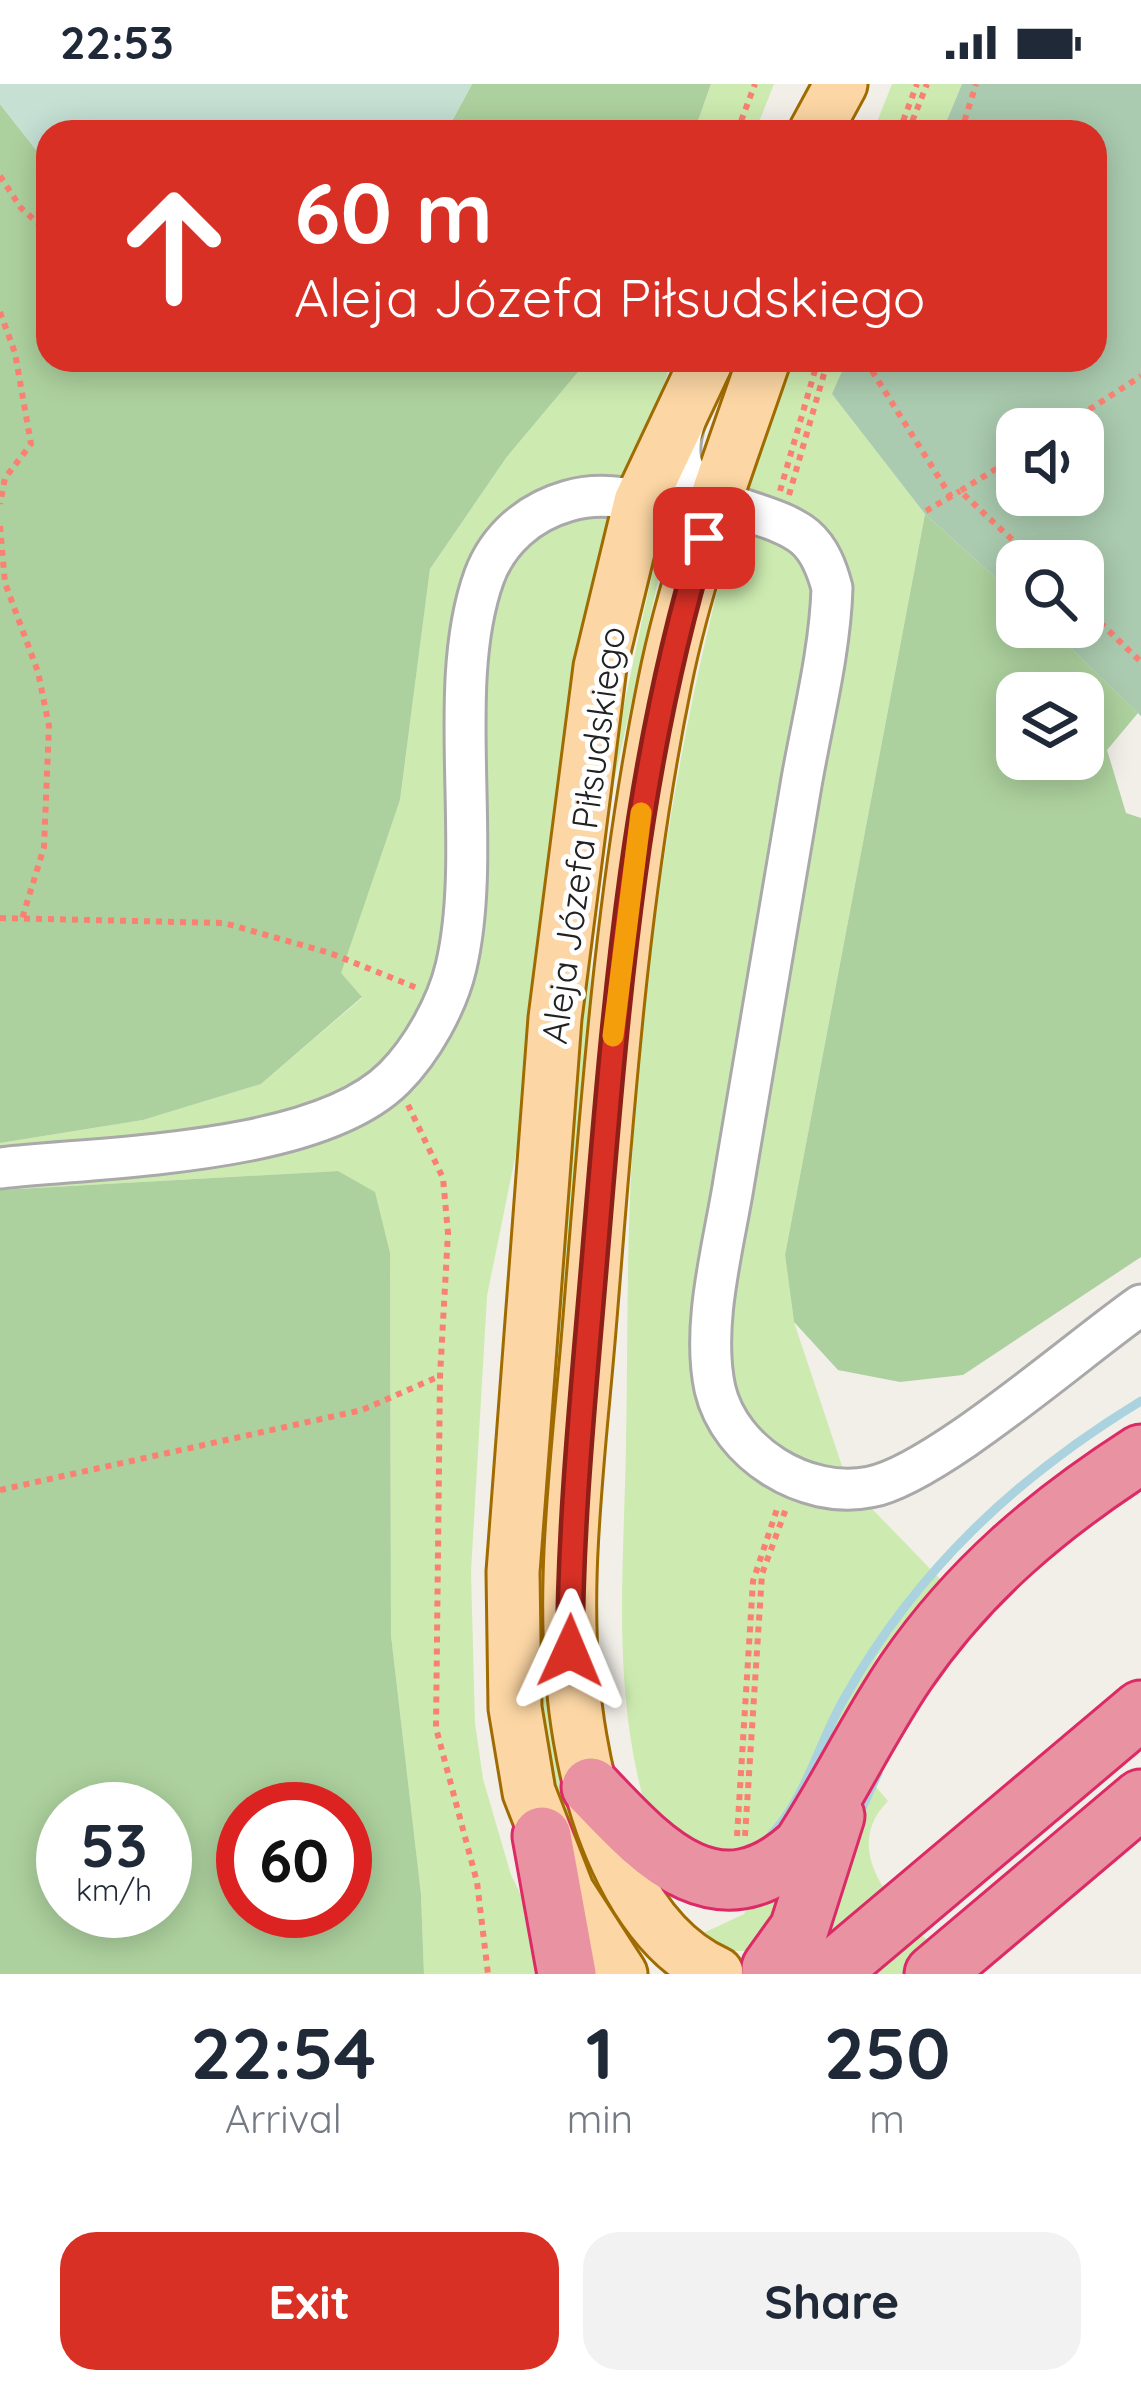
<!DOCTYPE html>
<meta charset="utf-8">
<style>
:root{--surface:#fff;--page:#f2f2f3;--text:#1f2937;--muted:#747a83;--accent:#d93025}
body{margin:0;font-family:Quicksand,sans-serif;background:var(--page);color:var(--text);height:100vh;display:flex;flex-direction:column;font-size:45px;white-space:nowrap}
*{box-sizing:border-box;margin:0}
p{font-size:39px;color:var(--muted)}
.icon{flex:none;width:66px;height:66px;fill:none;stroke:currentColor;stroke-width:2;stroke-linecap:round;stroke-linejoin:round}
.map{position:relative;height:1890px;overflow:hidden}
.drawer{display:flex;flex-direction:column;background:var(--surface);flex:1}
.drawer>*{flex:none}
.top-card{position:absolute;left:36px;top:36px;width:1071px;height:252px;border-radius:36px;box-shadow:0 6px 30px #0003;background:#d93025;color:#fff;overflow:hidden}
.tools{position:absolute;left:996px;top:324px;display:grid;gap:24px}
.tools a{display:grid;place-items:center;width:108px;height:108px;border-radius:24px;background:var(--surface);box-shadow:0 6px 30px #0003;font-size:60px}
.speed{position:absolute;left:36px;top:1698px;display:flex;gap:24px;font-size:60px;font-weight:700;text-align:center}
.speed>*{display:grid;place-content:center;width:156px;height:156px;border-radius:50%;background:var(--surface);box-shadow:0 6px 30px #0003;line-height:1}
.speed small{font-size:30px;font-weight:400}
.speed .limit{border:18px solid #d22;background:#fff;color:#111}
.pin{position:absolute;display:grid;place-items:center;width:102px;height:102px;color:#fff;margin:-51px;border-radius:24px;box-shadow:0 6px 18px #0006}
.me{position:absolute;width:132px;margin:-66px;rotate:1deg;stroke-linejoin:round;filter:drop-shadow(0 0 9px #0008)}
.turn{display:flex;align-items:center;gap:42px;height:252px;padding:0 60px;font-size:54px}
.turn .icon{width:156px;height:156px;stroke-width:2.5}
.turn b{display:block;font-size:84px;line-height:102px}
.eta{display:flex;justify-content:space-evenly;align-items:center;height:204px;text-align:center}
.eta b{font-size:72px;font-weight:700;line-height:84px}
.cta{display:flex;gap:24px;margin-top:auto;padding:24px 60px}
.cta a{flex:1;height:138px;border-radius:36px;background:var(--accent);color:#fff;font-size:48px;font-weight:700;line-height:138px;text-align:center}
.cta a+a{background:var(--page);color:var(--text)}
.status{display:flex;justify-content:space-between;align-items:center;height:84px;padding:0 60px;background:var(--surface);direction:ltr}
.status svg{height:33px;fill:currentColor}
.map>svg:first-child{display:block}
.grass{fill:#cdebb0}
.forest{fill:#add19e;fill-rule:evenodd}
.wetland{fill:#c6e0d4}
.cemetery{fill:#aacbaf;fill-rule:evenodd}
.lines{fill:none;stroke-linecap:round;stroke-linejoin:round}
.stream{stroke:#aad3df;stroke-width:9}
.minor-casing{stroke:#a9a9a9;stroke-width:45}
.major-casing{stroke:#a06b00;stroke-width:57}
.highway-casing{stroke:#dc2a67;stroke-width:63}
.path{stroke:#fa8072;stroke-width:6;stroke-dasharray:6 6;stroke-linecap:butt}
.minor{stroke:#fff;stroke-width:39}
.major{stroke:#fcd6a4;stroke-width:51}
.highway{stroke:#e892a2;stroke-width:57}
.route-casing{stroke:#8d1f18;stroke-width:30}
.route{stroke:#d93025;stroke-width:21}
.slow{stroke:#f59e0b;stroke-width:21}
.labels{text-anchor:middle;stroke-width:10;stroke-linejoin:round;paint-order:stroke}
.street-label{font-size:36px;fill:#222;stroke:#fff}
</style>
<div class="status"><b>22:53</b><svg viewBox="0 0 49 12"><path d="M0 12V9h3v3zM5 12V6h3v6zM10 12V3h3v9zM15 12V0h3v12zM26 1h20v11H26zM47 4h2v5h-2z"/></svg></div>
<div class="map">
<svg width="1141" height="1890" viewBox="0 0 1141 1890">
<rect width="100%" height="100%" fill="#f2efe9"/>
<g class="grass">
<polygon points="711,0 774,0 755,48 694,48"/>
<polygon points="892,0 962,0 942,48 873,48"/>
<polygon points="588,276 672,276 622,424 556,722 517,1064 487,1212 471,1488 475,1639 483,1695 511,1791 539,1847 545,1890 424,1890 421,1810 391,1551 390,1169 338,1087 0,1106 0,1059 143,1036 261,1000 362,914 340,889 400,716 430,485 506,374"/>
<path d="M787,276h60l-14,35 92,119 -140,741 9,67 54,162 94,97 -64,74 -102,189 -63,13 -63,-35c-40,-126 -26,-249 -24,-379 2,-100 0,-200 7,-300 18,-263 65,-535 154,-783z"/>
<polygon points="657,467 664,469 614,698 591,850 589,1007 552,1536 646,1856 629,1870 610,1847 553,1723 532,1586 567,1005 606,705"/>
<path d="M875,1702l13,15c-59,60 33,129 72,173h-124l-27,-18z"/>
<polygon points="806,1776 758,1867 725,1867 697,1852 744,1830 752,1816"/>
</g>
<g class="forest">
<polygon points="472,0 711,0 694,48 446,48"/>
<polygon points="0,20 48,81 48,276 588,276 506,374 430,485 400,716 341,889 362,913 261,1000 143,1036 0,1059"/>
<path d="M925,430l92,83v30h32l89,86 -31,37 19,63 15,5v439l-178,118 -63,7 -62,-12 -44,-48 -9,-67zM1017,609h66v66h-66z"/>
<path d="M338,1087l37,21 15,61 1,382 30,259 3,80h-424v-784zM63,1725h102v102h-102zM243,1725h102v102h-102z"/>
</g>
<polygon class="wetland" points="0,0 472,0 446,48 48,48 48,81 0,20"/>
<path class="cemetery" d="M962,0h179v632l-92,-89h34v-66h-66v36l-92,-83 -93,-120 15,-34h248v-228h-153zM1017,345h66v66h-66z"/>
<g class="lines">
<g class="stream">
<polyline points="858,1733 878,1689"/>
<path d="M771,1751c35,-37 48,-93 74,-138 72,-127 171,-220 296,-296"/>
</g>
<defs>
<g id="minor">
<path d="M686,334c-33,94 76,83 119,119 15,13 22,32 27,51 -2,65 -20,133 -31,197 -23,132 -45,264 -67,396 -10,64 -33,143 -19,208 15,64 90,111 155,98 65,-12 209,-139 271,-182"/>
<path d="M0,1084c107,-12 317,-13 394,-90 28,-28 53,-73 62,-111 28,-119 -12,-279 28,-390 14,-38 45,-65 84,-76 33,-10 75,-3 106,12l14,37 -2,23"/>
</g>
<g id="major">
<polyline points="815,48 841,0"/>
<path d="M717,1889c-83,-37 -123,-151 -137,-235 -23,-132 -2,-274 9,-408 18,-217 32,-434 76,-649 22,-109 63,-216 99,-321"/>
<polyline points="621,1890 568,1808 529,1708 515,1624 513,1488 555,934 600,583 640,418 707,276"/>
</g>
<g id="highway">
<path d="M591,1703c60,63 125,138 211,59 37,-56 66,-118 104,-174 63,-92 142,-158 235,-218"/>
<polyline points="542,1752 567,1890"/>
<polyline points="771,1884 799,1845 835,1732"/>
<polyline points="828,1890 1141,1626"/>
<polyline points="934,1890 1141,1715"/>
</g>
</defs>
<use href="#minor" class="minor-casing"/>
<use href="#major" class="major-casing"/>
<use href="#highway" class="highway-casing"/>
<g class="path">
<polyline points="737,48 755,0"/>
<polyline points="899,48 917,0"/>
<polyline points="908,48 927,0"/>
<polyline points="961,48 976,0"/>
<polyline points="0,92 21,124 48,148"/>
<polyline points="0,228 15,269 31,360 5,394 0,420"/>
<polyline points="871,276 869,282 951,413"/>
<polyline points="1059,345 1141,292"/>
<polyline points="1017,372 960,407 1035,477"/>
<polyline points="780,407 818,276"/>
<polyline points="789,411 828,276"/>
<polyline points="926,427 960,407"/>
<polyline points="0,442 5,499 38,588 49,642 44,763 22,835"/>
<polyline points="1083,522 1141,578"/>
<polyline points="0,834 224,839 330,869 417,904"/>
<polyline points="408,1021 443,1094 448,1149 440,1292 436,1644 477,1798 488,1890"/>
<polyline points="0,1406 362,1326 440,1292"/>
<polyline points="737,1752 753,1497 778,1422"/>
<polyline points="745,1752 762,1490 787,1422"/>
</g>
<use href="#minor" class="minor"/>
<use href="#major" class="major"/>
<use href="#highway" class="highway"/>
</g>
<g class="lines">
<defs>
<path id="route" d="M570,1567c0,-136 15,-274 26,-410 20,-238 38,-474 108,-703"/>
</defs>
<use href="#route" class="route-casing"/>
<use href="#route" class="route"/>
<polyline class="slow" points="613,952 641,729"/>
</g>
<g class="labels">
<g class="street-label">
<text transform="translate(583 751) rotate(-82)" y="13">Aleja Józefa Piłsudskiego</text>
</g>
</g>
</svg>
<div class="tools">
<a><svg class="icon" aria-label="sound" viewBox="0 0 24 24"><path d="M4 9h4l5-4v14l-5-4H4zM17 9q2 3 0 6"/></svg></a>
<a><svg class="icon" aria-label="search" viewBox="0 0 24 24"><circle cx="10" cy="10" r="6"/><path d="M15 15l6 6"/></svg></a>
<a><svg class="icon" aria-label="layers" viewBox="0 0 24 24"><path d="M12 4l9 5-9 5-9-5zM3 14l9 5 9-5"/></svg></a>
</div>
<div class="speed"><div>53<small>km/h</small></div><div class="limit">60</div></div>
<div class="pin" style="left:704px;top:454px;background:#d93025"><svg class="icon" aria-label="arrive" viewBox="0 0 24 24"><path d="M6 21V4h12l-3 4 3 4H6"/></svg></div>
<svg class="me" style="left:570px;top:1567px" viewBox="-20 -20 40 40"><path d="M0-17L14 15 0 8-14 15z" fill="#d93025" stroke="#fff" stroke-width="4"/></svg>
<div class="top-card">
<div class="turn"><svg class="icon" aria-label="ahead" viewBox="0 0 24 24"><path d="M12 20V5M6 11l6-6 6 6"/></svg><div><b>60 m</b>Aleja Józefa Piłsudskiego</div></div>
</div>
</div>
<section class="drawer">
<div class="eta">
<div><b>22:54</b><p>Arrival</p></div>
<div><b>1</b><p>min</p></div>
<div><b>250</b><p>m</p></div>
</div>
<div class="cta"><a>Exit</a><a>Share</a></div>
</section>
